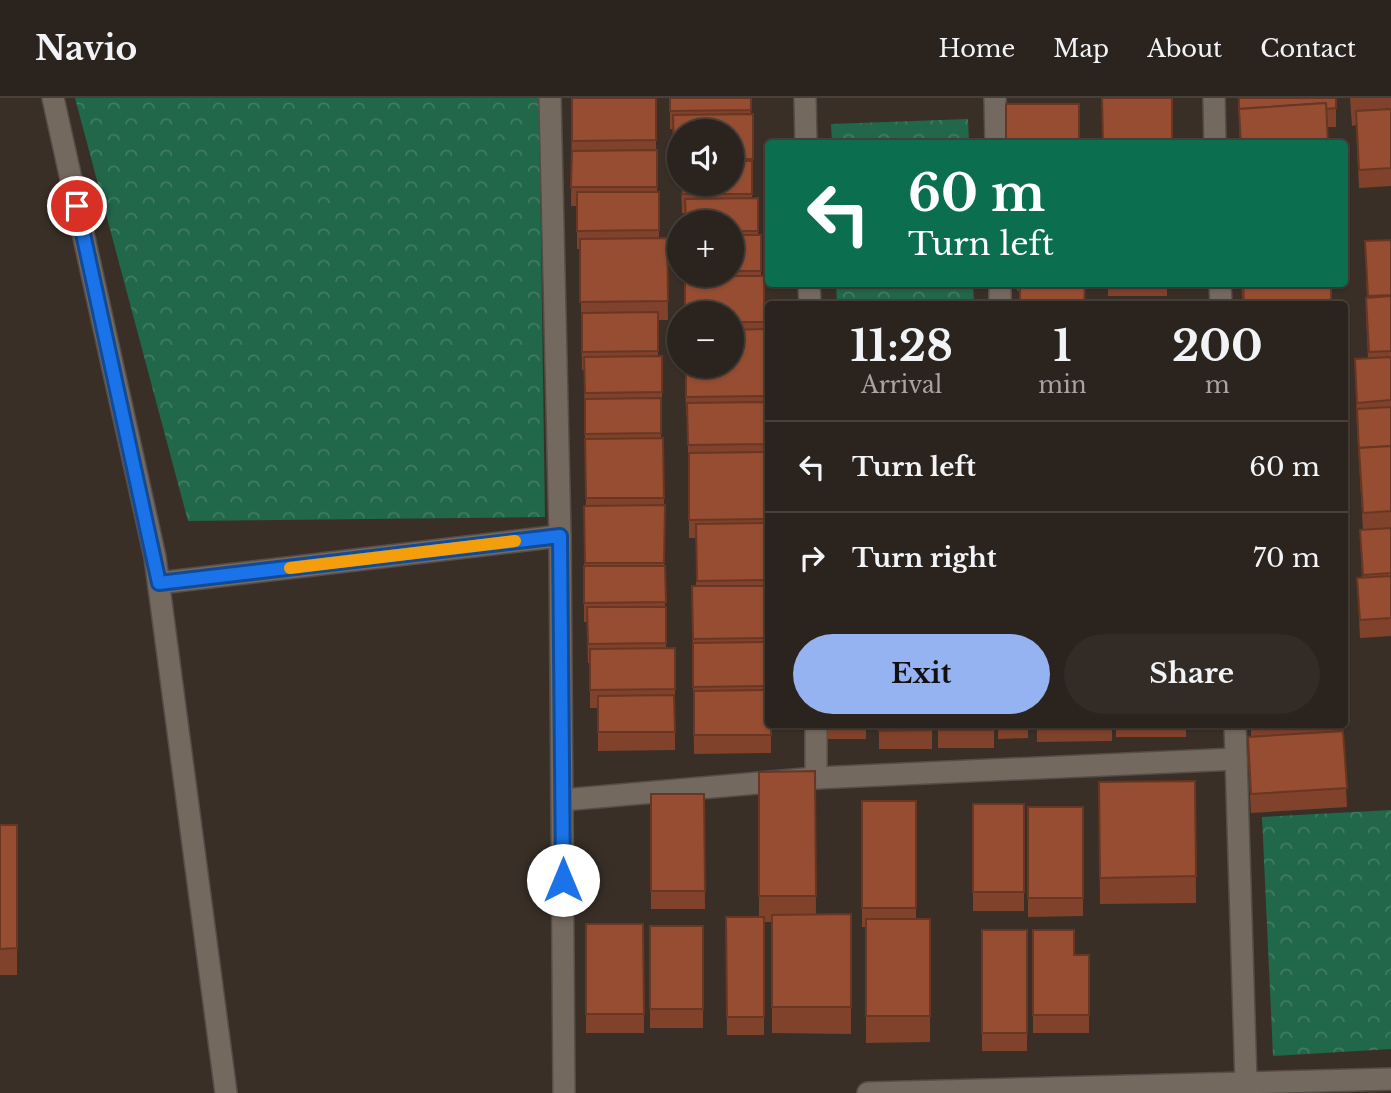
<!DOCTYPE html>
<meta charset="utf-8">
<style>
:root{--surface:#2b231d;--page:#332b26;--text:#f1f3f6;--muted:#a6a4a4;--line:#47403b;--accent:#95b2f1}
body{margin:0;font-family:"Libre Baskerville",serif;background:var(--page);color:var(--text);height:100vh;display:flex;flex-direction:column;font-size:26px;white-space:nowrap}
*{box-sizing:border-box;margin:0}
p{font-size:23px;color:var(--muted)}
.icon{flex:none;width:38px;height:38px;fill:none;stroke:currentColor;stroke-width:2;stroke-linecap:round;stroke-linejoin:round}
.map{position:relative;flex:1;overflow:hidden}
.sheet{position:absolute;left:765px;top:203px;width:583px;height:427px;display:flex;flex-direction:column;background:var(--surface);border-radius:7px;box-shadow:0 2px 5px #0004,0 0 0 2px var(--line)}
.sheet>*{flex:none}
.hud{position:absolute;left:765px;top:42px;width:583px;height:147px;border-radius:7px;box-shadow:0 2px 5px #0004,0 0 0 2px var(--line);background:#0b6e4f;color:#fff;overflow:hidden}
.tools{position:absolute;left:667px;top:21px;display:grid;gap:14px}
.tools a{display:grid;place-items:center;width:77px;height:77px;border-radius:50%;background:var(--surface);box-shadow:0 2px 5px #0004,0 0 0 2px var(--line);font-size:35px}
.pin{position:absolute;display:grid;place-items:center;width:60px;height:60px;color:#fff;margin:-30px;border:4px solid #fff;border-radius:50%;box-shadow:0 2px 7px #0007}
.me{position:absolute;width:77px;margin:-38px;rotate:0deg;stroke-linejoin:round;filter:drop-shadow(0 0 5px #0008)}
.turn{display:flex;align-items:center;gap:24px;height:147px;padding:0 28px;font-size:32px}
.turn .icon{width:91px;height:91px;stroke-width:2.5}
.turn b{display:block;font-size:49px;line-height:60px}
.eta{display:flex;justify-content:space-evenly;align-items:center;height:119px;text-align:center}
.eta b{font-size:42px;font-weight:800;line-height:49px}
.button{display:flex;gap:14px;margin-top:auto;padding:14px 28px}
.button a{flex:1;height:80px;border-radius:42px;background:var(--accent);color:#111;font-size:28px;font-weight:800;line-height:80px;text-align:center}
.button a+a{background:var(--page);color:var(--text)}
ul{padding:0;list-style:none}
li{display:flex;align-items:center;gap:21px;height:91px;padding:0 28px;border-top:2px solid var(--line)}
li div{flex:1}
li b{display:block;font-size:26px}
li em{font-style:normal}
header{display:flex;align-items:center;gap:42px;box-sizing:border-box;height:98px;padding:0 35px;background:var(--surface);border-bottom:2px solid var(--line)}
header strong{font-size:33px}
nav{display:flex;gap:38px;margin-inline-start:auto;font-size:24px}
.map>svg:first-child{display:block}
.forest{fill:url(#forest-crowns)}
.lines{fill:none;stroke-linecap:round;stroke-linejoin:round}
.minor-casing{stroke:#554d47;stroke-width:24}
.minor{stroke:#74695f;stroke-width:21}
.wall{fill:#81422b}
.building{fill:#964d32;stroke:#693623;stroke-width:2}
.route-casing{stroke:#114b97;stroke-width:18}
.route{stroke:#1a73e8;stroke-width:12}
.slow{stroke:#f59e0b;stroke-width:12}
</style>
<header>
<strong>Navio</strong>
<nav><a>Home</a><a>Map</a><a>About</a><a>Contact</a></nav>
</header>
<div class="map">
<svg width="1391" height="995" viewBox="0 0 1391 995">
<defs>
<pattern id="forest-crowns" width="20" height="18" patternUnits="userSpaceOnUse" patternTransform="scale(1.75)"><rect width="20" height="18" fill="#21674a"/><path d="M2 6a3 3 0 1 1 6 0M12 15a3 3 0 1 1 6 0" fill="none" stroke="#417c63"/></pattern>
</defs>
<rect width="100%" height="100%" fill="#392f27"/>
<!-- forest -->
<g class="forest">
<polygon points="75,0 539,0 545,419 188,423"/>
<polygon points="968,21 969,45 832,45 831,26"/>
<polygon points="836,186 973,186 974,206 837,206"/>
<polygon points="1391,712 1391,951 1273,958 1262,719"/>
</g>
<g class="lines">
<!-- minor casing -->
<g class="minor-casing">
<g id="minor">
<polyline points="53,0 155,459 226,995"/>
<polyline points="550,0 560,438 564,995"/>
<polyline points="805,0 806,46"/>
<polyline points="995,0 996,46"/>
<polyline points="1214,0 1215,46"/>
<polyline points="809,186 810,206"/>
<polyline points="1000,186 1000,206"/>
<polyline points="1220,186 1221,206"/>
<polyline points="159,485 560,438"/>
<polyline points="816,626 816,680"/>
<polyline points="1235,626 1246,985"/>
<polyline points="563,702 816,680 1236,661"/>
<polyline points="868,995 1391,981"/>
</g>
</g>
<!-- minor -->
<use href="#minor" class="minor"/>
</g>
<!-- wall -->
<g class="wall">
<polygon points="572,0 656,0 656,52 657,52 657,94 659,94 659,140 667,140 668,222 658,222 658,258 662,258 662,312 661,312 661,340 663,340 664,407 665,407 664,468 666,550 675,550 675,652 598,653 598,610 590,610 590,565 588,565 587,524 584,524 584,408 586,408 584,272 582,272 580,151 577,151 577,108 571,108"/>
<polygon points="670,0 751,0 751,16 753,16 752,100 758,100 758,137 761,137 761,178 764,178 764,231 767,231 767,316 764,316 764,354 768,354 768,626 771,626 771,655 694,656 692,488 696,488 696,440 689,440 689,365 688,365 688,317 686,317 685,268 732,268 732,215 685,215 685,177 732,177 732,124 682,115 681,86 732,86 732,33 679,33 679,80 674,80 673,31 670,31"/>
<polygon points="1102,0 1172,0 1172,46 1103,46"/>
<polygon points="1238,0 1336,0 1336,29 1327,29 1328,46 1240,46"/>
<polygon points="1350,0 1391,0 1391,88 1359,90 1356,27 1352,28"/>
<polygon points="1391,142 1391,538 1360,540 1357,480 1362,480 1360,432 1363,432 1357,329 1355,261 1368,261 1366,218 1366,200 1367,200 1365,143"/>
<polygon points="1017,186 1085,186 1017,193"/>
<rect x="1108" y="186" width="59" height="12"/>
<polygon points="1241,186 1331,186 1331,206 1243,206"/>
<rect x="828" y="626" width="38" height="15"/>
<rect x="879" y="626" width="53" height="25"/>
<rect x="938" y="626" width="56" height="24"/>
<polygon points="998,626 1028,626 1028,640 998,641"/>
<polygon points="1037,626 1112,626 1112,643 1037,644"/>
<rect x="1116" y="626" width="70" height="13"/>
<polygon points="1251,626 1343,626 1347,709 1251,715 1248,658 1248,639 1251,639"/>
<polygon points="815,673 816,816 851,816 851,936 772,935 772,824 764,824 764,937 727,937 726,819 759,819 759,674"/>
<polygon points="1195,683 1196,805 1100,806 1099,684"/>
<polygon points="651,696 704,696 705,811 651,811"/>
<polygon points="862,703 916,703 916,821 930,821 930,944 866,945 866,829 862,829"/>
<rect x="973" y="706" width="51" height="107"/>
<polygon points="1028,709 1083,709 1083,818 1028,819"/>
<rect x="0" y="727" width="17" height="150"/>
<polygon points="586,826 643,826 644,935 586,935"/>
<rect x="650" y="828" width="53" height="102"/>
<rect x="982" y="832" width="45" height="121"/>
<polygon points="1033,832 1074,857 1089,857 1089,935 1033,935"/>
</g>
<!-- building -->
<g class="building">
<polygon points="572,0 656,0 656,42 572,43"/>
<polygon points="670,0 751,0 751,12 670,13"/>
<polygon points="1102,0 1172,0 1172,43 1103,43"/>
<polygon points="1239,0 1336,0 1336,10 1326,11 1326,5 1239,11"/>
<polygon points="1326,5 1328,46 1241,46 1239,11"/>
<rect x="1006" y="6" width="73" height="40"/>
<polygon points="1391,11 1391,70 1359,72 1356,13"/>
<polygon points="753,16 753,61 732,61 732,33 679,33 679,62 674,62 673,17"/>
<polygon points="657,52 657,89 571,89 572,53"/>
<polygon points="732,63 752,63 752,96 682,96 682,86 732,86"/>
<polygon points="577,94 659,94 659,132 577,133"/>
<polygon points="758,100 758,133 732,133 732,124 686,124 685,101"/>
<rect x="732" y="137" width="29" height="36"/>
<polygon points="667,140 668,203 580,204 580,141"/>
<polygon points="1391,142 1391,197 1368,198 1365,143"/>
<polygon points="685,178 764,178 764,224 732,224 732,215 685,215"/>
<polygon points="1020,186 1085,186 1084,206 1020,206"/>
<polygon points="1243,186 1331,186 1331,206 1244,206"/>
<polygon points="1391,198 1391,253 1369,254 1366,200"/>
<polygon points="658,214 658,253 582,254 582,215"/>
<polygon points="767,231 767,298 686,299 686,268 732,268 732,232"/>
<polygon points="662,258 662,294 585,295 584,259"/>
<polygon points="1391,259 1391,302 1357,305 1355,261"/>
<polygon points="661,300 661,335 585,336 585,301"/>
<polygon points="764,304 764,346 688,347 687,305"/>
<polygon points="1391,309 1391,348 1359,350 1359,354 1357,311"/>
<polygon points="663,340 664,400 586,400 585,341"/>
<polygon points="1391,348 1391,413 1363,415 1359,350"/>
<polygon points="768,354 768,421 689,422 689,355"/>
<polygon points="665,407 664,465 585,465 584,408"/>
<polygon points="768,425 768,482 697,483 696,426"/>
<polygon points="1391,430 1391,475 1363,477 1360,432"/>
<polygon points="584,468 665,468 666,504 584,505"/>
<polygon points="1391,478 1391,520 1360,522 1357,480"/>
<polygon points="692,488 768,488 768,540 693,541"/>
<polygon points="587,509 666,509 666,545 588,546"/>
<polygon points="768,544 768,588 693,589 693,545"/>
<polygon points="675,550 675,591 590,592 590,551"/>
<polygon points="768,592 768,626 771,626 771,637 694,637 694,593"/>
<polygon points="674,597 675,634 598,634 598,598"/>
<polygon points="879,626 932,626 932,632 879,633"/>
<rect x="938" y="626" width="56" height="6"/>
<polygon points="1252,626 1320,626 1252,631"/>
<polygon points="1343,633 1347,690 1251,696 1248,639"/>
<polygon points="815,673 816,798 759,798 759,674"/>
<polygon points="1195,683 1196,778 1100,780 1099,684"/>
<polygon points="651,696 704,696 705,793 651,793"/>
<rect x="862" y="703" width="54" height="107"/>
<rect x="973" y="706" width="51" height="88"/>
<rect x="1028" y="709" width="55" height="91"/>
<polygon points="0,727 17,727 17,850 0,851"/>
<polygon points="851,816 851,909 772,909 772,817"/>
<polygon points="726,819 764,819 764,919 727,919"/>
<rect x="866" y="821" width="64" height="97"/>
<polygon points="586,826 643,826 644,916 586,916"/>
<rect x="650" y="828" width="53" height="83"/>
<rect x="982" y="832" width="45" height="103"/>
<polygon points="1033,832 1074,832 1074,857 1089,857 1089,917 1033,917"/>
</g>
<g class="lines">
<!-- route casing -->
<g class="route-casing">
<polyline id="route" points="77,108 159,485 560,438 563,782"/>
</g>
<!-- route -->
<use href="#route" class="route"/>
<!-- slow -->
<polyline class="slow" points="290,470 515,443"/>
</g>
</svg>
<div class="tools">
<a><svg class="icon" aria-label="sound" viewBox="0 0 24 24"><path d="M4 9h4l5-4v14l-5-4H4zM17 9q2 3 0 6"/></svg></a>
<a>+</a>
<a>−</a>
</div>
<div class="pin" style="left:77px;top:108px;background:#d93025"><svg class="icon" aria-label="arrive" viewBox="0 0 24 24"><path d="M6 21V4h12l-3 4 3 4H6"/></svg></div>
<svg class="me" style="left:563px;top:782px" viewBox="-20 -20 40 40"><circle r="19" fill="#fff"/><path d="M0-13L10 11 0 6-10 11z" fill="#1a73e8"/></svg>
<div class="hud">
<div class="turn"><svg class="icon" aria-label="left" viewBox="0 0 24 24"><path d="M17 20v-9H6M10 6l-5 5 5 5"/></svg><div><b>60 m</b>Turn left</div></div>
</div>
<section class="sheet">
<div class="eta">
<div><b>11:28</b><p>Arrival</p></div>
<div><b>1</b><p>min</p></div>
<div><b>200</b><p>m</p></div>
</div>
<ul>
<li><svg class="icon" aria-label="left" viewBox="0 0 24 24"><path d="M17 20v-9H6M10 6l-5 5 5 5"/></svg><div><b>Turn left</b></div><em>60 m</em></li>
<li><svg class="icon" aria-label="right" viewBox="0 0 24 24"><path d="M7 20v-9h11M14 6l5 5-5 5"/></svg><div><b>Turn right</b></div><em>70 m</em></li>
</ul>
<div class="button"><a>Exit</a><a>Share</a></div>
</section>
</div>
